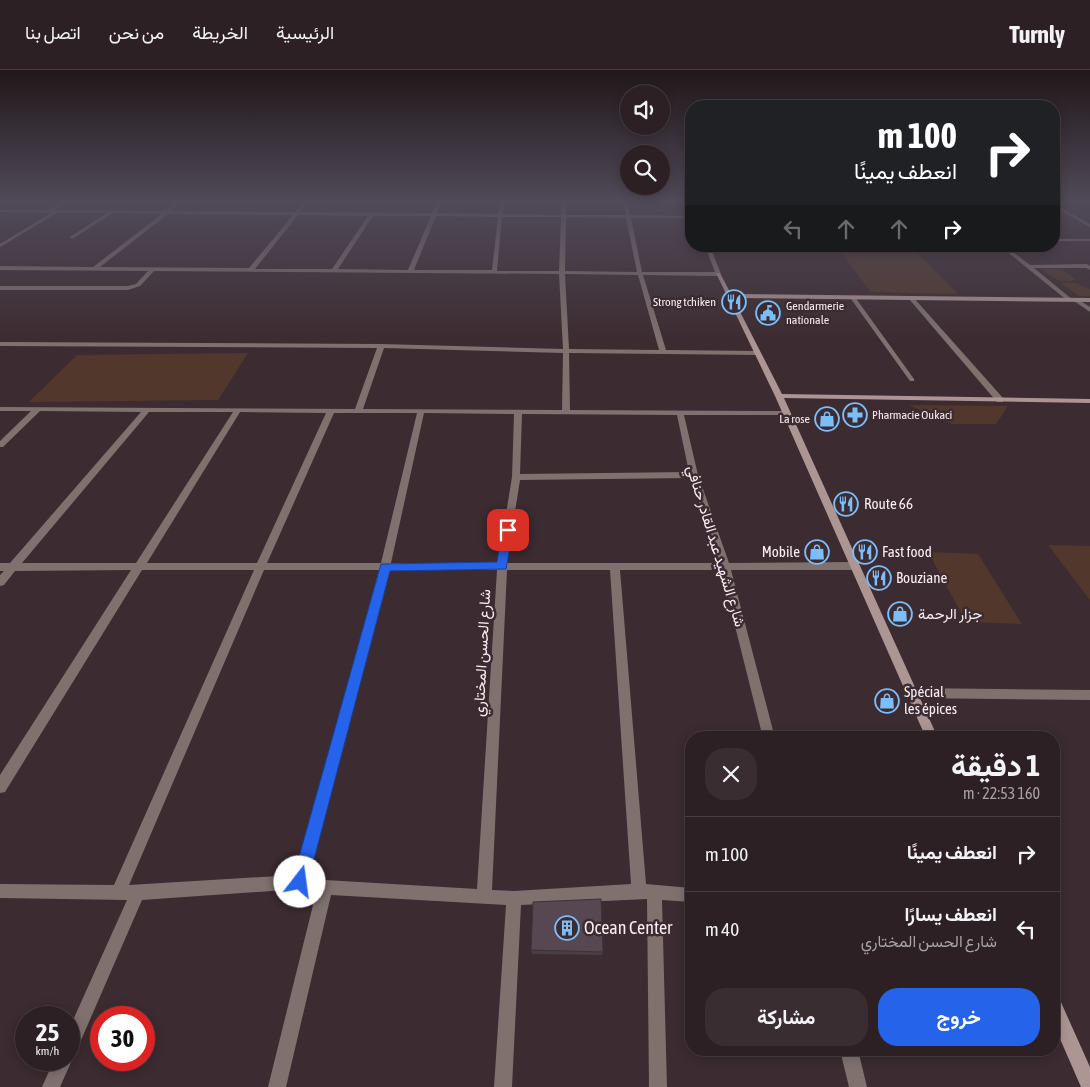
<!DOCTYPE html>
<html lang="ar">
<meta charset="utf-8">
<style>
:root{--surface:#2d2024;--page:#392d31;--text:#f1f3f6;--muted:#a7a3a6;--line:#483e41;--accent:#2563eb}
body{margin:0;font-family:"Asap Condensed",Vazirmatn,sans-serif;background:var(--page);color:var(--text);direction:rtl;height:100vh;display:flex;flex-direction:column;font-size:19px;white-space:nowrap}
*{box-sizing:border-box;margin:0}
p{font-size:16px;color:var(--muted)}
.icon{flex:none;width:28px;height:28px;fill:none;stroke:currentColor;stroke-width:2;stroke-linecap:round;stroke-linejoin:round}
.map{position:relative;flex:1;overflow:hidden;direction:ltr}
.side{position:absolute;left:685px;top:661px;width:375px;height:325px;display:flex;flex-direction:column;background:var(--surface);border-radius:20px;box-shadow:0 2px 12px #0003,0 0 0 1px var(--line);direction:rtl}
.side>*{flex:none}
.guide{position:absolute;left:685px;top:30px;width:375px;height:152px;border-radius:20px;box-shadow:0 2px 12px #0003,0 0 0 1px var(--line);direction:rtl;background:#202124;color:#fff;overflow:hidden}
.fabs{position:absolute;left:620px;top:15px;display:grid;gap:10px}
.fabs a{display:grid;place-items:center;width:50px;height:50px;border-radius:50%;background:var(--surface);box-shadow:0 2px 12px #0003,0 0 0 1px var(--line);font-size:25px}
.speed{position:absolute;left:15px;top:936px;display:flex;gap:10px;font-size:25px;font-weight:700;text-align:center}
.speed>*{display:grid;place-content:center;width:65px;height:65px;border-radius:50%;background:var(--surface);box-shadow:0 2px 12px #0003,0 0 0 1px var(--line);line-height:1}
.speed small{font-size:12px;font-weight:400}
.speed .limit{border:8px solid #d22;background:#fff;color:#111}
.pin{position:absolute;display:grid;place-items:center;width:42px;height:42px;color:#fff;margin:-21px;border-radius:10px;box-shadow:0 2px 8px #0006}
.me{position:absolute;width:55px;margin:-28px;rotate:15deg;stroke-linejoin:round;filter:drop-shadow(0 0 4px #0008)}
.turn{display:flex;align-items:center;gap:18px;height:105px;padding:0 20px;font-size:22px}
.turn .icon{width:65px;height:65px;stroke-width:2.5}
.turn b{display:block;font-size:35px;line-height:42px}
.lanes{display:flex;align-items:center;height:48px;padding:0 20px;background:#0003;justify-content:center;gap:25px;direction:ltr}
.lanes .off{opacity:.35}
.round{display:grid;place-items:center;flex:none;width:52px;height:52px;border-radius:20px;background:var(--page)}
.headline{display:flex;align-items:center;justify-content:space-between;height:85px;padding:0 20px}
h1{font-size:30px;font-weight:700;line-height:38px}
.cta{display:flex;gap:10px;margin-top:auto;padding:10px 20px}
.cta a{flex:1;height:58px;border-radius:20px;background:var(--accent);color:#fff;font-size:20px;font-weight:700;line-height:58px;text-align:center}
.cta a+a{background:var(--page);color:var(--text)}
ul{padding:0;list-style:none}
li{display:flex;align-items:center;gap:15px;height:75px;padding:0 20px;border-top:1px solid var(--line)}
li div{flex:1}
li b{display:block;font-size:19px}
li em{font-style:normal}
header{display:flex;align-items:center;gap:30px;box-sizing:border-box;height:70px;padding:0 25px;background:var(--surface);border-bottom:1px solid var(--line)}
header strong{font-size:24px}
nav{display:flex;gap:28px;margin-inline-start:auto;font-size:18px}
.map>svg:first-child{display:block}
.green{fill:#52382c}
.lines{fill:none;stroke-linecap:round;stroke-linejoin:round}
.minor{fill:#80716f;fill-rule:evenodd}
.secondary{fill:#ad9593;fill-rule:evenodd}
.wall{fill:#4a3d46}
.building{fill:#564751;stroke:#3c3239}
.route{fill:#2563eb;stroke:#184099}
.labels{text-anchor:middle;stroke-width:5;stroke-linejoin:round;paint-order:stroke}
.far-poi-label{font-size:12px;fill:#f9eef1;stroke:#3c2b30;text-anchor:end}
.poi-label{font-size:15px;fill:#f9eef1;stroke:#3c2b30;text-anchor:start}
.street-label{font-size:15px;fill:#f9eef1;stroke:#3c2b30}
.near-poi-label{font-size:18px;fill:#f9eef1;stroke:#3c2b30;text-anchor:start}
</style>
<header>
<strong>Turnly</strong>
<nav><a>الرئيسية</a><a>الخريطة</a><a>من نحن</a><a>اتصل بنا</a></nav>
</header>
<div class="map">
<svg width="1090" height="1017" viewBox="0 0 1090 1017">
<rect width="100%" height="100%" fill="#3c2b30"/>
<!-- green -->
<g class="green">
<polygon points="836,176 911,177 958,224 871,222"/>
<path d="M 1041,199 L 1061,199 L 1076,209 C 1063,216 1052,207 1041,199 Z"/>
<polygon points="1060,213 1076,213 1090,219 1090,226 1079,226"/>
<polygon points="248,283 218,330 29,332 77,285"/>
<polygon points="909,335 1008,336 996,354 952,354"/>
<polygon points="1048,475 1090,476 1090,530"/>
<polygon points="928,482 978,484 1022,554 966,552"/>
</g>
<g class="lines">
<!-- minor -->
<g class="minor">
<path d="M 64,130 L 69,130 L 53,140 L 166,141 L 180,130 L 185,130 L 171,141 L 296,142 L 306,130 L 310,130 L 300,142 L 432,143 L 438,130 L 442,130 L 437,143 L 498,144 L 500,130 L 504,130 L 503,144 L 561,145 L 562,130 L 566,130 L 566,145 L 626,145 L 623,130 L 627,130 L 630,145 L 691,146 L 691,148 L 631,148 L 642,202 L 715,202 L 705,176 L 710,176 L 721,204 L 718,206 L 643,205 L 666,280 L 758,281 L 761,283 L 758,285 L 569,283 L 570,340 L 789,341 L 790,343 L 786,345 L 684,345 L 698,405 L 729,493 L 855,492 L 860,496 L 855,500 L 731,500 L 775,668 L 763,668 L 721,500 L 620,500 L 646,814 L 691,818 L 691,832 L 662,830 L 667,1017 L 649,1017 L 647,829 L 521,835 L 512,1017 L 494,1017 L 506,835 L 331,825 L 286,1017 L 268,1017 L 316,823 L 300,819 L 142,830 L 75,984 L 70,986 L 72,990 L 60,1017 L 42,1017 L 54,990 L 69,990 L 69,959 L 127,830 L 0,828 L 0,814 L 114,815 L 254,500 L 142,500 L 5,722 L 0,723 L 0,705 L 131,500 L 15,501 L 4,515 L 0,516 L 0,505 L 4,501 L 0,501 L 0,493 L 10,493 L 141,342 L 40,341 L 3,377 L 0,377 L 0,371 L 31,341 L 0,341 L 0,337 L 355,339 L 377,278 L 0,276 L 0,272 L 381,274 L 563,279 L 559,204 L 154,201 L 140,216 L 128,220 L 0,220 L 0,216 L 128,216 L 136,214 L 148,201 L 0,200 L 0,196 L 93,197 L 162,144 L 113,143 L 72,169 L 70,167 L 107,143 L 57,143 L 0,177 L 0,174 L 51,143 L 0,142 L 0,140 L 48,140 ZM 168,144 L 293,145 L 249,198 L 100,197 ZM 298,145 L 368,146 L 332,199 L 255,199 ZM 373,146 L 431,146 L 408,200 L 338,199 ZM 436,146 L 498,147 L 492,200 L 414,200 ZM 502,147 L 561,147 L 559,201 L 497,201 ZM 566,147 L 626,148 L 637,202 L 565,201 ZM 565,204 L 638,205 L 659,280 L 569,279 ZM 384,278 L 563,283 L 562,340 L 363,339 ZM 149,342 L 233,342 L 136,493 L 22,493 ZM 240,342 L 326,343 L 257,493 L 147,493 ZM 334,343 L 417,343 L 381,493 L 267,493 ZM 424,343 L 514,344 L 512,407 L 498,493 L 391,493 ZM 522,344 L 677,345 L 689,402 L 520,404 ZM 691,408 L 719,493 L 507,493 L 520,410 ZM 264,500 L 379,500 L 295,805 L 129,815 ZM 389,500 L 497,500 L 477,819 L 325,810 L 309,806 ZM 507,500 L 610,500 L 631,814 L 514,821 L 492,820 Z"/>
<polygon points="687,130 691,130 691,135 689,135"/>
<polygon points="1054,134 1090,154 1090,157 1054,137"/>
<rect x="1054" y="169" width="36" height="2"/>
<polygon points="1000,176 1005,176 1030,195 1087,194 1090,196 1090,200 1086,198 1034,198 1073,230 1068,231"/>
<polygon points="851,227 855,227 914,309 914,311 910,311 851,229"/>
<polygon points="909,227 913,227 1003,328 1003,332 997,332 909,229"/>
<polygon points="1076,228 1090,237 1090,242 1074,231 1073,230"/>
<polygon points="912,618 1090,620 1090,630 912,628 908,627 906,623 908,619"/>
<polygon points="840,980 858,980 867,1017 849,1017"/>
</g>
<!-- secondary -->
<g class="secondary">
<polygon points="716,203 720,203 731,224 1090,228 1090,232 733,228 782,324 1090,329 1090,333 784,328 938,668 926,668 775,326"/>
<polygon points="1054,928 1060,930 1090,997 1090,1017 1081,1017 1054,955"/>
</g>
</g>
<!-- wall -->
<polygon class="wall" points="531,880 603,882 602,885 532,884"/>
<!-- building -->
<polygon class="building" points="601,829 603,882 531,880 533,832"/>
<!-- sky -->
<linearGradient id="sky" x2="0" y2="1"><stop stop-color="#21181a"/><stop offset="0.48" stop-color="#504a59"/><stop offset="1" stop-color="#504a59" stop-opacity="0"/></linearGradient>
<rect width="1090" height="273" fill="url(#sky)"/>
<!-- route -->
<polygon class="route" points="508,457 513,460 506,499 390,501 308,812 306,818 300,821 294,818 292,812 381,494 497,492 502,460"/>
<!-- icons -->
<defs>
<g id="restaurant-ring" transform="scale(1.25)"><circle r="9.5" fill="#3c2b30" stroke="#7cbef9" stroke-width="1.5"/><path d="M-5-6h1v4h1v-4h1v4h1v-4h1v5L-1.5 .5V6h-2V.5L-5-1ZM5-6V6H3V1.5H1.5Q1.5-4 5-6Z" fill="#7cbef9"/></g>
<g id="civic-ring" transform="scale(1.25)"><circle r="9.5" fill="#3c2b30" stroke="#7cbef9" stroke-width="1.5"/><path d="M-.6-6.5H3V-4.5H.6V-3L4-1V1h2V6H-6V1h2V-1L-.6-3ZM-1.2 2.5V6h2.4V2.5Z" fill="#7cbef9"/></g>
<g id="pharmacy-ring" transform="scale(1.25)"><circle r="9.5" fill="#3c2b30" stroke="#7cbef9" stroke-width="1.5"/><path d="M-2-6h4v4h4v4h-4v4h-4v-4h-4v-4h4Z" fill="#7cbef9"/></g>
<g id="shop-ring" transform="scale(1.25)"><circle r="9.5" fill="#3c2b30" stroke="#7cbef9" stroke-width="1.5"/><path d="M-5-2.5h2.3a2.7 3.5 0 0 1 5.4 0H5L5.5 6h-11ZM-1.5-2.5h3a1.5 2.3 0 0 0-3 0Z" fill="#7cbef9"/></g>
<g id="building-ring" transform="scale(1.25)"><circle r="9.5" fill="#3c2b30" stroke="#7cbef9" stroke-width="1.5"/><path d="M-4-6H4V6H1V3H-1V6H-4ZM-2.5-4.3h1.7v1.8h-1.7ZM.8-4.3h1.7v1.8H.8ZM-2.5-1h1.7V.8h-1.7ZM.8-1h1.7V.8H.8Z" fill="#7cbef9"/></g>
</defs>
<g fill-rule="evenodd">
<use href="#restaurant-ring" x="734" y="232"/>
<use href="#civic-ring" x="768" y="243"/>
<use href="#pharmacy-ring" x="855" y="345"/>
<use href="#shop-ring" x="827" y="349"/>
<use href="#restaurant-ring" x="846" y="434"/>
<use href="#shop-ring" x="817" y="482"/>
<use href="#restaurant-ring" x="865" y="482"/>
<use href="#restaurant-ring" x="879" y="508"/>
<use href="#shop-ring" x="900" y="544"/>
<use href="#shop-ring" x="887" y="631"/>
<use href="#building-ring" x="567" y="858"/>
</g>
<g class="labels">
<!-- far-poi labels -->
<g class="far-poi-label">
<text x="716" y="236">Strong tchiken</text>
<text x="786" y="240" text-anchor="start">Gendarmerie<tspan x="786" dy="14">nationale</tspan></text>
<text x="872" y="349" text-anchor="start">Pharmacie Oukaci</text>
<text x="810" y="353">La rose</text>
</g>
<!-- poi labels -->
<g class="poi-label">
<text x="864" y="439">Route 66</text>
<text x="800" y="487" text-anchor="end">Mobile</text>
<text x="882" y="487">Fast food</text>
<text x="896" y="513">Bouziane</text>
<text x="918" y="549">جزار الرحمة</text>
<text x="904" y="627">Spécial<tspan x="904" dy="17">les épices</tspan></text>
</g>
<!-- street labels -->
<g class="street-label">
<text transform="translate(716 476) rotate(73)" y="5">شارع الشهيد عبد القادر حنافي</text>
<text transform="translate(482 583) rotate(-87)" y="5">شارع الحسن المختاري</text>
</g>
<!-- near-poi labels -->
<g class="near-poi-label">
<text x="584" y="864">Ocean Center</text>
</g>
</g>
</svg>
<div class="fabs">
<a><svg class="icon" aria-label="sound" viewBox="0 0 24 24"><path d="M4 9h4l5-4v14l-5-4H4zM17 9q2 3 0 6"/></svg></a>
<a><svg class="icon" aria-label="search" viewBox="0 0 24 24"><circle cx="10" cy="10" r="6"/><path d="M15 15l6 6"/></svg></a>
</div>
<div class="speed"><div>25<small>km/h</small></div><div class="limit">30</div></div>
<div class="pin" style="left:508px;top:460px;background:#d93025"><svg class="icon" aria-label="arrive" viewBox="0 0 24 24"><path d="M6 21V4h12l-3 4 3 4H6"/></svg></div>
<svg class="me" style="left:300px;top:812px" viewBox="-20 -20 40 40"><circle r="19" fill="#fff"/><path d="M0-13L10 11 0 6-10 11z" fill="#2563eb"/></svg>
<div class="guide">
<div class="turn"><svg class="icon" aria-label="right" viewBox="0 0 24 24"><path d="M7 20v-9h11M14 6l5 5-5 5"/></svg><div><b>100 m</b>انعطف يمينًا</div></div>
<div class="lanes"><svg class="icon off" aria-label="left" viewBox="0 0 24 24"><path d="M17 20v-9H6M10 6l-5 5 5 5"/></svg><svg class="icon off" aria-label="ahead" viewBox="0 0 24 24"><path d="M12 20V5M6 11l6-6 6 6"/></svg><svg class="icon off" aria-label="ahead" viewBox="0 0 24 24"><path d="M12 20V5M6 11l6-6 6 6"/></svg><svg class="icon" aria-label="right" viewBox="0 0 24 24"><path d="M7 20v-9h11M14 6l5 5-5 5"/></svg></div>
</div>
<section class="side">
<div class="headline"><div><h1>1 دقيقة</h1><p>160 m · 22:53</p></div><a class="round"><svg class="icon" aria-label="close" viewBox="0 0 24 24"><path d="M6 6l12 12M18 6L6 18"/></svg></a></div>
<ul>
<li><svg class="icon" aria-label="right" viewBox="0 0 24 24"><path d="M7 20v-9h11M14 6l5 5-5 5"/></svg><div><b>انعطف يمينًا</b></div><em>100 m</em></li>
<li><svg class="icon" aria-label="left" viewBox="0 0 24 24"><path d="M17 20v-9H6M10 6l-5 5 5 5"/></svg><div><b>انعطف يسارًا</b><p>شارع الحسن المختاري</p></div><em>40 m</em></li>
</ul>
<div class="cta"><a>خروج</a><a>مشاركة</a></div>
</section>
</div>
